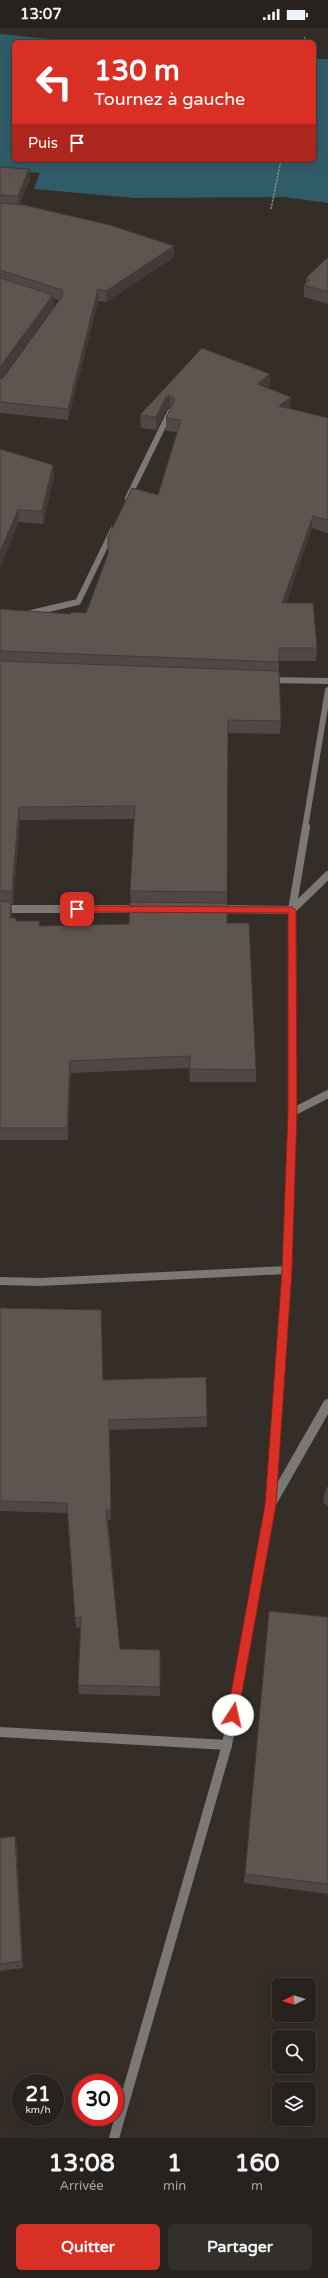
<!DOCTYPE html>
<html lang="fr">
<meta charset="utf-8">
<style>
:root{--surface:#27221e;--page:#332f2b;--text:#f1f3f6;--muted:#a4a4a4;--line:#433f3c;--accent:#d93025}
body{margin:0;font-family:"Varela Round",sans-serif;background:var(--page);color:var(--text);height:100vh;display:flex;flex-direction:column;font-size:15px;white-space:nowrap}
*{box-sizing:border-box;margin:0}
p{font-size:13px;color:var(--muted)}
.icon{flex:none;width:22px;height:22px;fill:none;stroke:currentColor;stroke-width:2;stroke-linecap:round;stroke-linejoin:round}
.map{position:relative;height:2110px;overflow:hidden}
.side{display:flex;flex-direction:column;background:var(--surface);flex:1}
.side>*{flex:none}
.hud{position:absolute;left:12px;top:12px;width:304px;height:122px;border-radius:6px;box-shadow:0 4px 16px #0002,0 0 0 1px var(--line);background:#d93025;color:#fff;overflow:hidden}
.needle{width:26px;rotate:265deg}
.buttons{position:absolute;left:272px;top:1950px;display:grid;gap:8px}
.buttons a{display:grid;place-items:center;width:44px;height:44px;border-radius:6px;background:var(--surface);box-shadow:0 4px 16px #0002,0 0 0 1px var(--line);font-size:20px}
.speed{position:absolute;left:12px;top:2046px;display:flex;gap:8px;font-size:20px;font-weight:700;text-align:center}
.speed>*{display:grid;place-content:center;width:52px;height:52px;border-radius:50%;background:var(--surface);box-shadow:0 4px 16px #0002,0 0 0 1px var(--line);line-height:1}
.speed small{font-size:10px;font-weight:400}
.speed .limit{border:6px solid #d22;background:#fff;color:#111}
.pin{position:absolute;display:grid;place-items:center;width:34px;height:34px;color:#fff;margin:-17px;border-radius:8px;box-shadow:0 2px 6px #0006}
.me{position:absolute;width:44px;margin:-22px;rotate:10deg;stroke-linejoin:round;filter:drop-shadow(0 0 3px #0008)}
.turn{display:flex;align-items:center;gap:14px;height:84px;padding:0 16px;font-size:18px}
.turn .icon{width:52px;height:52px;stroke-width:2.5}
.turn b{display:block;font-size:28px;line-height:34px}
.then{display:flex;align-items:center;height:38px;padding:0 16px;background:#0003;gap:8px;font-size:15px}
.eta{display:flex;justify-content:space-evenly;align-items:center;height:68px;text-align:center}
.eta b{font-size:24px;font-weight:700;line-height:28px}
.primary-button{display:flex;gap:8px;margin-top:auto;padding:8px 16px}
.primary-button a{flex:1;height:46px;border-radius:6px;background:var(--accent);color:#fff;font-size:16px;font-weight:700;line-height:46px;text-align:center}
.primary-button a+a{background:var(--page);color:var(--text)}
.status{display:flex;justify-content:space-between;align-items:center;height:28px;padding:0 20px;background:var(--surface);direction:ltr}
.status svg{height:11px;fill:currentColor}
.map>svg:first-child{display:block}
.water{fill:#305c68}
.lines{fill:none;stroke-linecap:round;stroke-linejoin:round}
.path{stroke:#8e8884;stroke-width:1.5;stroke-dasharray:2.5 1;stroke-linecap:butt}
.street-far2{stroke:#7a7975;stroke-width:6}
.street-far1{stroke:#7a7975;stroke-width:8}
.street{stroke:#7a7975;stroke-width:10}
.wall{fill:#514845;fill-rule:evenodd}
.shaded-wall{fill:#423b38}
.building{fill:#5e5450;stroke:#423b38}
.route{fill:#d93025;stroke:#8d1f18}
</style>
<div class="status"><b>13:07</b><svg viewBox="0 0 49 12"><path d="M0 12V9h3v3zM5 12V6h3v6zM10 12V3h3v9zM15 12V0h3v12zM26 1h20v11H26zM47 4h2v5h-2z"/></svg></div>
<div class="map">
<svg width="328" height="2110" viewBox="0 0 328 2110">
<rect width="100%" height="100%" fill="#342d28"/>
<!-- water -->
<polygon class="water" points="0,6 81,14 14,14 14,132 314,132 314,31 328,31 328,175 284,169 134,170 34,161 40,145 0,142"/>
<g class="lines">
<!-- path -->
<g class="path">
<polyline points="304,14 305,9"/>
<polyline points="271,181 281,132"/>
</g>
<!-- street-far2 -->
<g class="street-far2">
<polyline points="128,470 170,384"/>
<polyline points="27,586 78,574 113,502"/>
<polyline points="269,652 328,653"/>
<polyline points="305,800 328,662"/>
</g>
<!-- street-far1 -->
<g class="street-far1">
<polyline points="0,881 139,881"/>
<polyline points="217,881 292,882 328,847"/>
<polyline points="293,1084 328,1066"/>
<polyline points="0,1253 40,1254 287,1242"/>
<polyline points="278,1375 287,1242 293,1084 292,882 306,799"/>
</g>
<!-- street -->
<g class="street">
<polyline points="272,1474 328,1376"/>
<polyline points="0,1704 227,1717"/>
<polyline points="114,2110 227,1717 271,1477 278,1374"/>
</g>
</g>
<!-- wall -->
<g class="wall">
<path d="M 0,139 L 29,141 L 30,152 L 19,177 L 174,218 L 174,229 L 107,274 L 98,273 L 68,392 L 0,385 ZM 53,270 L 59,272 L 3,350 L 1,351 L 54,278 Z"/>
<polygon points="328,229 328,276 304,269 304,257 306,256 306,250"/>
<path d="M 202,320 L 270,358 L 268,360 L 291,369 L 290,381 L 328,390 L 328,505 L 312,500 L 286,575 L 317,620 L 316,633 L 279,633 L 279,643 L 281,693 L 280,706 L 228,705 L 227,895 L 256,1042 L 256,1054 L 190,1054 L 189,1040 L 71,1045 L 68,1112 L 0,1112 L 0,581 L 71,586 L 86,585 L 158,467 L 177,404 L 166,403 L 166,390 L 171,380 L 170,379 L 166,382 L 156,402 L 141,400 L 140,387 ZM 134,791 L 130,863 L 131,874 L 129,896 L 40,898 L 40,893 L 16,893 L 12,890 L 11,876 L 13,876 L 20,792 Z"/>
<polygon points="0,421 53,437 54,449 43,496 19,494"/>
<polygon points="0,1280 103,1352 207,1389 207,1399 110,1402 111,1492 108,1492 120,1621 160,1622 160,1668 79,1666 78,1657 81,1599 76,1600 67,1485 0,1483"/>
<polygon points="328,1458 328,1478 323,1475 325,1463"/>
<polygon points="269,1583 328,1589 328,1866 244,1855"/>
<polygon points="15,1808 17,1817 23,1940 0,1943 0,1810"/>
</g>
<!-- shaded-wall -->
<g class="shaded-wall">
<polygon points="29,141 30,152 18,179 18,168"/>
<polygon points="174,218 174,229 107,274 106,263"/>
<polygon points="0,242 1,253 0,254"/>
<polygon points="98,261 98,273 68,392 68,381"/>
<polygon points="53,267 54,278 0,352 0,339"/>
<polygon points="270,346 270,358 257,368 257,356"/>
<polygon points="170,367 170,379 166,382 156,402 156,389 166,369"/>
<polygon points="291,369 290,381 279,378"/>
<polygon points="53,437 54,449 43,496 42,483"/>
<polygon points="18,482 19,494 0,540 0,524"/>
<polygon points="313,488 312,500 282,588 282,575"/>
<polygon points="19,779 20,792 13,876 12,863"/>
<polygon points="11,874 12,887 11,903 10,890"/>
<polygon points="70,1033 71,1045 68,1112 67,1100"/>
<polygon points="15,1808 17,1817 23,1940 22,1933"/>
</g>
<!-- building -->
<g class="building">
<polygon points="0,139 29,141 18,168 0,167"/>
<polygon points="0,175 24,177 110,197 174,218 106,263 98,261 68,381 0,374 0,351 3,350 63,267 62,262 0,242"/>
<polygon points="328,229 328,264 304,257 310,252 306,250"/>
<polygon points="0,250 53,267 0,339"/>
<polygon points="202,320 270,346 257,356 291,369 279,378 328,390 328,492 313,488 282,575 313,575 317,620 279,620 279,634 0,623 0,581 71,586 71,584 86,585 108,526 108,509 132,460 158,467 181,392 166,390 175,371 170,367 166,369 156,389 140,387"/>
<polygon points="0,421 53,437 42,483 18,482 0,524"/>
<polygon points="0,633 279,643 281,693 228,692 227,864 130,863 135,778 19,779 12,863 0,863"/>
<polygon points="0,873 11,874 10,890 16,890 16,893 40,893 39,898 129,896 130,874 227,875 227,895 249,895 256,1042 190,1041 190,1028 70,1033 67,1100 0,1100"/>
<polygon points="0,1280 101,1282 103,1352 206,1349 207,1389 109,1392 111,1482 106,1482 120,1621 160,1622 160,1659 78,1657 81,1589 75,1590 67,1475 0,1473"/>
<polygon points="328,1458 328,1464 325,1463"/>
<polygon points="269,1583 328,1589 328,1856 245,1846"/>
<polygon points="15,1808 22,1933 0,1936 0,1810"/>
</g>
<!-- route -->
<polygon class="route" points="77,878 292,879 296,882 297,1084 292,1242 276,1477 238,1687 237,1691 233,1693 229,1691 227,1687 265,1477 282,1242 288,1084 288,885 77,884 73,881"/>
</svg>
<div class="buttons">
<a><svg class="needle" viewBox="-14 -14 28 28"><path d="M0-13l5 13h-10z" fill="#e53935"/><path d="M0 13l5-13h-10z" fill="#a4a4a4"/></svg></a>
<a><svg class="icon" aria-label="search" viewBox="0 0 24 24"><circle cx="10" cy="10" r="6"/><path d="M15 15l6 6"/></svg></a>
<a><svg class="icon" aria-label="layers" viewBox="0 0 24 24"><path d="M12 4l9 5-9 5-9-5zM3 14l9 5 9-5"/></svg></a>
</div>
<div class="speed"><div>21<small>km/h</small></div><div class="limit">30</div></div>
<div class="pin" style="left:77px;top:881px;background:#d93025"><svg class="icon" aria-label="arrive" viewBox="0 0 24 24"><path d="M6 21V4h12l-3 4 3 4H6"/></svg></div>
<svg class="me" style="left:233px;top:1687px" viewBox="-20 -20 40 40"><circle r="19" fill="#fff"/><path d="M0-13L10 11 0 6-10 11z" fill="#d93025"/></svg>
<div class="hud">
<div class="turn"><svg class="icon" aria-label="left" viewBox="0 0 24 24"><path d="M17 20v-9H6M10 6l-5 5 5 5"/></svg><div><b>130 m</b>Tournez à gauche</div></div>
<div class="then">Puis<svg class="icon" aria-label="arrive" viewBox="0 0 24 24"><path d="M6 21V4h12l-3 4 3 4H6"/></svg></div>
</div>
</div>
<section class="side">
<div class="eta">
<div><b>13:08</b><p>Arrivée</p></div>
<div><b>1</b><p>min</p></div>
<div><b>160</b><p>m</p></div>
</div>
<div class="primary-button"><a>Quitter</a><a>Partager</a></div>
</section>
